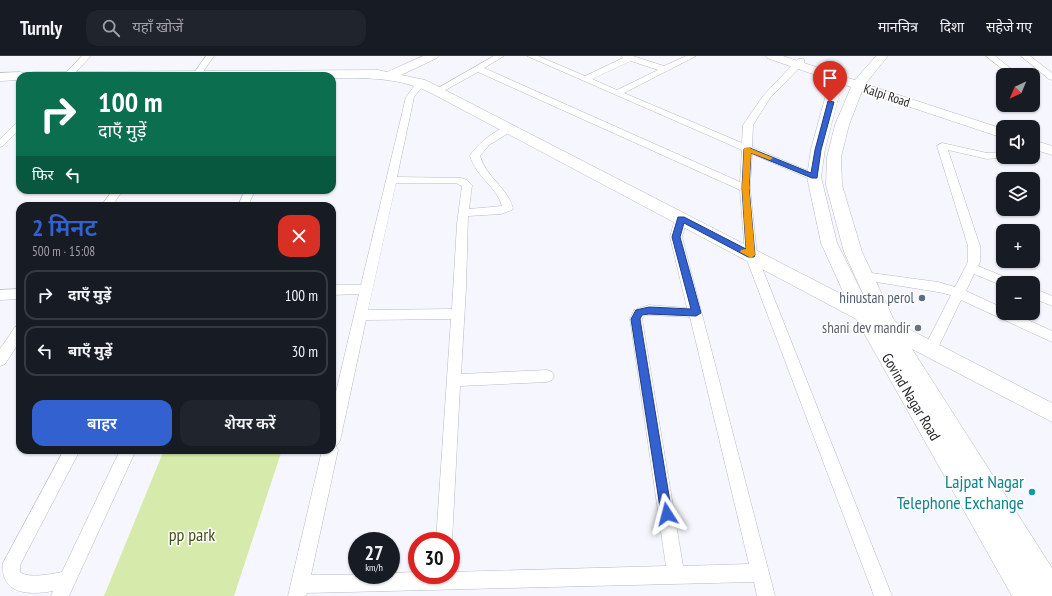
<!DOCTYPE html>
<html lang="hi">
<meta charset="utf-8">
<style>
:root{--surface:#171b24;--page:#20242c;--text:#f1f3f6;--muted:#9ea1a6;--line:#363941;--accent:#3361d0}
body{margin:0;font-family:"PT Sans Narrow","Noto Sans Devanagari",sans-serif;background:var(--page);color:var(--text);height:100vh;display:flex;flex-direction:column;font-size:15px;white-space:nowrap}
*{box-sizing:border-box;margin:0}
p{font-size:13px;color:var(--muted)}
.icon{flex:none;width:22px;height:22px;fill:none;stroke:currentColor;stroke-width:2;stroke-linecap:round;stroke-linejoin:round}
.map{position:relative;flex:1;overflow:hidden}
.details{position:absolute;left:16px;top:146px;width:320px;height:252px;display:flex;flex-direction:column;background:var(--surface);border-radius:12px;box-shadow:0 1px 3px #0004}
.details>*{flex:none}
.top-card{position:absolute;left:16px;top:16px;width:320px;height:122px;border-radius:12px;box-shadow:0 1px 3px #0004;background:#0b6e4f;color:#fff;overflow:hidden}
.needle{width:26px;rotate:224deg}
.controls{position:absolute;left:996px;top:12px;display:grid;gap:8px}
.controls a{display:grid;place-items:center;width:44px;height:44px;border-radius:8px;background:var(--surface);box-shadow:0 1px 3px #0004;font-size:20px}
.speed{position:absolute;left:348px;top:476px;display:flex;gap:8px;font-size:20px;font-weight:700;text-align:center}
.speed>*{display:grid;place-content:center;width:52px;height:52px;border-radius:50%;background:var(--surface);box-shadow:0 1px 3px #0004;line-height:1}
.speed small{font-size:10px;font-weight:400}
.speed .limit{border:6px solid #d22;background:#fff;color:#111}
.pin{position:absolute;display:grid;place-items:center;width:34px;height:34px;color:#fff;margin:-41px -17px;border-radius:50% 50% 50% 0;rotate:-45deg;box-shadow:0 0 4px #0007}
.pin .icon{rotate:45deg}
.me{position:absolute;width:44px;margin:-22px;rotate:351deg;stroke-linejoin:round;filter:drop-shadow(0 0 3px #0008)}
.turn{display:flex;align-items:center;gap:14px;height:84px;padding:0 16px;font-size:18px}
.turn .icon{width:52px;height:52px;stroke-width:2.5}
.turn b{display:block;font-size:28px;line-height:34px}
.then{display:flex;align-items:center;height:38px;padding:0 16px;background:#0003;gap:8px;font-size:15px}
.round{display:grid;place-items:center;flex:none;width:42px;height:42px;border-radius:12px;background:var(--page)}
.head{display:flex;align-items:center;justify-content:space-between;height:68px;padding:0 16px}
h1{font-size:24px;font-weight:600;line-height:30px;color:var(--accent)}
.primary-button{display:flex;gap:8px;margin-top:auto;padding:8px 16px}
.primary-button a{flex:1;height:46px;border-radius:12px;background:var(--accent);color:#fff;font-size:16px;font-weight:600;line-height:46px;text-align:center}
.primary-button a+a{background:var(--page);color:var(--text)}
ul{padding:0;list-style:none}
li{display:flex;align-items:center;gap:12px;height:50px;margin:0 8px 6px;padding:0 8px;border:2px solid var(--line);border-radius:12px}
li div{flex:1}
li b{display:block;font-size:15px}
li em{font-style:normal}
header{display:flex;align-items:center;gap:24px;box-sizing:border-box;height:56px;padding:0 20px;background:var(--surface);border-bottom:1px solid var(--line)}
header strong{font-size:19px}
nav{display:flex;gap:22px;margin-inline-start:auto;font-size:14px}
.search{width:280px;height:36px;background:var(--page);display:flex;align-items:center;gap:10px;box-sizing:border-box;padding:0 14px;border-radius:12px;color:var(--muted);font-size:15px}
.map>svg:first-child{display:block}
.green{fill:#d6ebab}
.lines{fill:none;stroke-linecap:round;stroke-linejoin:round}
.street-casing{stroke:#b8bac4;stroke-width:1}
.secondary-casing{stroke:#b8bac4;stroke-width:1}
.street{fill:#fff;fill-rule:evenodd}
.secondary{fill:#fff;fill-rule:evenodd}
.route{fill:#3361d0;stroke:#213f87}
.slow{fill:#f59e0b}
.service-dot{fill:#5c6f8a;stroke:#fff;stroke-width:1.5}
.worship-dot{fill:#6b7280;stroke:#fff;stroke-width:1.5}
.culture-dot{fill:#0f9aa8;stroke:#fff;stroke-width:1.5}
.labels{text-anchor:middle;stroke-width:3;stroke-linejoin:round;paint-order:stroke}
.far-street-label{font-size:13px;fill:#26262a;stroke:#fff}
.service-label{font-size:15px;fill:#4e5e75;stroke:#fff;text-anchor:end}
.worship-label{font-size:15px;fill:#5b616d;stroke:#fff;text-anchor:end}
.street-label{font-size:15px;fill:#26262a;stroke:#fff}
.near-culture-label{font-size:18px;fill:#0d838f;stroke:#fff;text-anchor:end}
.near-park-label{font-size:18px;fill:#43511a;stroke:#fff}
</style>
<header>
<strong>Turnly</strong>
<div class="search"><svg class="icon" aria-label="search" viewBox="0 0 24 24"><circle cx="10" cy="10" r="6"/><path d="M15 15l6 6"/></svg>यहाँ खोजें</div>
<nav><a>मानचित्र</a><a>दिशा</a><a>सहेजे गए</a></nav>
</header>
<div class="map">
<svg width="1052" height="540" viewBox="0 0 1052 540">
<rect width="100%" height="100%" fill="#f6f7fe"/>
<!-- green -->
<polygon class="green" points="164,394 282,394 234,540 104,540"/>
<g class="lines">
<!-- street casing -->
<g class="street-casing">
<g id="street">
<polygon points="82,0 91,0 72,20 63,20"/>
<polygon points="206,0 214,0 200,20 192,20"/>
<path d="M 494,0 L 504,0 L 484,12 L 740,126 L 742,94 L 527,0 L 538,0 L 585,20 L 623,2 L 621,0 L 633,0 L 664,10 L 686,0 L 696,0 L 624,37 L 742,87 L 743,69 L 763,40 L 798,3 L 804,3 L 804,7 L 770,42 L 753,69 L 752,91 L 818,119 L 819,121 L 814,124 L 810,123 L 752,98 L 750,132 L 757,199 L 892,540 L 874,540 L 745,199 L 740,134 L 478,16 L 440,37 L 437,38 L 433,35 ZM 631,5 L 658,14 L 617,34 L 592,23 Z"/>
<polygon points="986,0 995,0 1019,19 1010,19"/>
<polygon points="1021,0 1030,0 1052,17 1052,24 1049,23"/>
<path d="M 421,24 L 425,27 L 414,41 L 397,121 L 461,122 L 467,124 L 472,129 L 469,153 L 502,150 C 497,131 476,121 470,100 C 476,89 500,68 513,71 L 515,73 L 489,89 L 480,100 C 486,121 507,131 513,152 L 512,154 L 501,158 L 468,160 L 466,232 L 461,318 L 547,314 L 552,316 L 554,320 L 552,324 L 547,326 L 460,330 L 452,485 L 451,489 L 451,485 L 436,485 L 451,263 L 366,264 L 340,385 L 336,390 L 338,394 L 311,519 L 391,519 L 391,517 L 417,516 L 417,519 L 451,519 L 451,516 L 666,510 L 630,263 L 634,254 L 649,249 L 687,252 L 670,181 L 675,163 L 677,160 L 685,160 L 687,163 L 682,181 L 775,540 L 757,540 L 754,526 L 307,537 L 306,540 L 288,540 L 322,394 L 332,394 L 332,353 L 359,238 L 332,239 L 332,229 L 361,229 L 406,41 L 418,25 ZM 396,127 L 456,127 L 462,130 L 457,168 L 452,253 L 368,254 ZM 649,259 L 690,261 L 749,508 L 683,510 L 642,263 L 644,260 Z"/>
<polygon points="20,65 20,73 3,90 0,91 0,83 17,66"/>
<polygon points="942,87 987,97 1003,96 1003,101 1007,101 987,103 948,94 980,190 980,206 978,210 1012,224 1014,227 1003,227 1003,230 974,218 966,235 1003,252 1003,257 1013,257 1052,275 1052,286 961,244 935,298 930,299 925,298 923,294 951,239 938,236 864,224 860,223 858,220 860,217 864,216 938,226 955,231 968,206 968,190 937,90"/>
<polygon points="113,134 123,134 112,150 101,150"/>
<polygon points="245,134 255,134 248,150 238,150"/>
<polygon points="1033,232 1052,240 1052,250 1033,242"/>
<polygon points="20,233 20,243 0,244 0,234"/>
<polygon points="20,270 20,285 5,308 0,310 0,293 15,271"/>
<path d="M 64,394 L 80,394 L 20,509 L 20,516 C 28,523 52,518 62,516 L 120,394 L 136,394 L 69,540 L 51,540 L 53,535 C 31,539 0,540 3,507 Z"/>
</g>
</g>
<!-- secondary casing -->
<g class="secondary-casing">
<g id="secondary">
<path d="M 423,0 L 439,0 L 437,2 L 401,19 L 425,24 L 441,32 L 845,240 L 821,187 L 807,121 L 811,93 L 830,24 L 767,2 L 765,0 L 783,0 L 834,17 L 837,13 L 845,13 L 847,16 L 844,21 L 855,24 L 876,0 L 888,0 L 865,28 L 1003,73 L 1003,82 L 862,35 L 849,69 L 841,101 L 842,129 L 862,196 L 895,266 L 1052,347 L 1052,366 L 912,293 L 1052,512 L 1052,540 L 1012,540 L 856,263 L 433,38 C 400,21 368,22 332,22 L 332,20 L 27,20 L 29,17 L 33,16 L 378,14 L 387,16 ZM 842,28 L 851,31 L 835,69 L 827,101 L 826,129 L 844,196 L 870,253 L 837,187 L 821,121 L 825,93 Z"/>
<polygon points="20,16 24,17 26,20 20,20 20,24 0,25 0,17"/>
<polygon points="1033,84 1052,90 1052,99 1033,93"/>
</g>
</g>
<!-- street -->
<use href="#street" class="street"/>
<!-- secondary -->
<use href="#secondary" class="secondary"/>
</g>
<!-- route -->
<polygon class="route" points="828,45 834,46 821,94 817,122 812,122 751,97 749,132 755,199 754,201 748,201 684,167 680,181 701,257 696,260 649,258 642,259 640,263 672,458 671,462 667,464 663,462 661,458 631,263 636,254 649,251 691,253 672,181 678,161 684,161 746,193 742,132 744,93 750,92 811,117 815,94"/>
<!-- slow -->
<polygon class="slow" points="747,91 773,102 770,104 751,97 749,132 755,199 751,202 740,196 741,194 746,193 742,132 744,93"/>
<!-- markers -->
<circle class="service-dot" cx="922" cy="242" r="4"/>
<circle class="worship-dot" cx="918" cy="272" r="4"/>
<circle class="culture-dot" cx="1032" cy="436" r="4"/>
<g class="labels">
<!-- far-street labels -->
<g class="far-street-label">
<text transform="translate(887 39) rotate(18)" y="5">Kalpi Road</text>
</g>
<!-- service labels -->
<g class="service-label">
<text x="914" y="247">hinustan perol</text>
</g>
<!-- worship labels -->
<g class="worship-label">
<text x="910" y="277">shani dev mandir</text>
</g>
<!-- street labels -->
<g class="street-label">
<text transform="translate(911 341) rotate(59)" y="5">Govind Nagar Road</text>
</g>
<!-- near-culture labels -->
<g class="near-culture-label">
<text x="1024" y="432">Lajpat Nagar<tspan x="1024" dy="21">Telephone Exchange</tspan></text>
</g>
<!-- near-park labels -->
<g class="near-park-label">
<text x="192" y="485">pp park</text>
</g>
</g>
</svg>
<div class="controls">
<a><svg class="needle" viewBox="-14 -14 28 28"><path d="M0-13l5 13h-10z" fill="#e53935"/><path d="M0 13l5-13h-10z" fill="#9ea1a6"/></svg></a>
<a><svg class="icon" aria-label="sound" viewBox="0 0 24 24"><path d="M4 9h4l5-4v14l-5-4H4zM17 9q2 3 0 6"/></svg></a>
<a><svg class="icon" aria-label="layers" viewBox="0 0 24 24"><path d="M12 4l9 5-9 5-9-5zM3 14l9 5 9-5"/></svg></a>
<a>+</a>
<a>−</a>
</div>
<div class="speed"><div>27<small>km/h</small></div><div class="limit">30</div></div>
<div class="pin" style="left:830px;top:46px;background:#d93025"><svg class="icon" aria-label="arrive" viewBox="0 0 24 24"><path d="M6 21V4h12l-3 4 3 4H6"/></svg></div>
<svg class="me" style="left:667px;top:458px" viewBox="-20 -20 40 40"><path d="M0-17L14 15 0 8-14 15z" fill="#3361d0" stroke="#fff" stroke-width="4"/></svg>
<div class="top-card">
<div class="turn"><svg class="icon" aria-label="right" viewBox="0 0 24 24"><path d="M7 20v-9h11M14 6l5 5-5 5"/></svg><div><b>100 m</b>दाएँ मुड़ें</div></div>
<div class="then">फिर<svg class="icon" aria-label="left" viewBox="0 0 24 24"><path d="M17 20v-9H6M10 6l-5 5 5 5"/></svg></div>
</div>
<section class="details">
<div class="head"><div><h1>2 मिनट</h1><p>500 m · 15:08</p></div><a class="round" style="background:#d93025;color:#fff"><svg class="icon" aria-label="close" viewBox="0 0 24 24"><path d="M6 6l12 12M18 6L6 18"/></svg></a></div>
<ul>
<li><svg class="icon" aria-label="right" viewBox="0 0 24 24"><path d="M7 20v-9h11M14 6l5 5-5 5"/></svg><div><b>दाएँ मुड़ें</b></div><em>100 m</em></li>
<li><svg class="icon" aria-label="left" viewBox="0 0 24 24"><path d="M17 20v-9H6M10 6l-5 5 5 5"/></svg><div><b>बाएँ मुड़ें</b></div><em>30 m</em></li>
</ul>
<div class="primary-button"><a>बाहर</a><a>शेयर करें</a></div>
</section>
</div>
